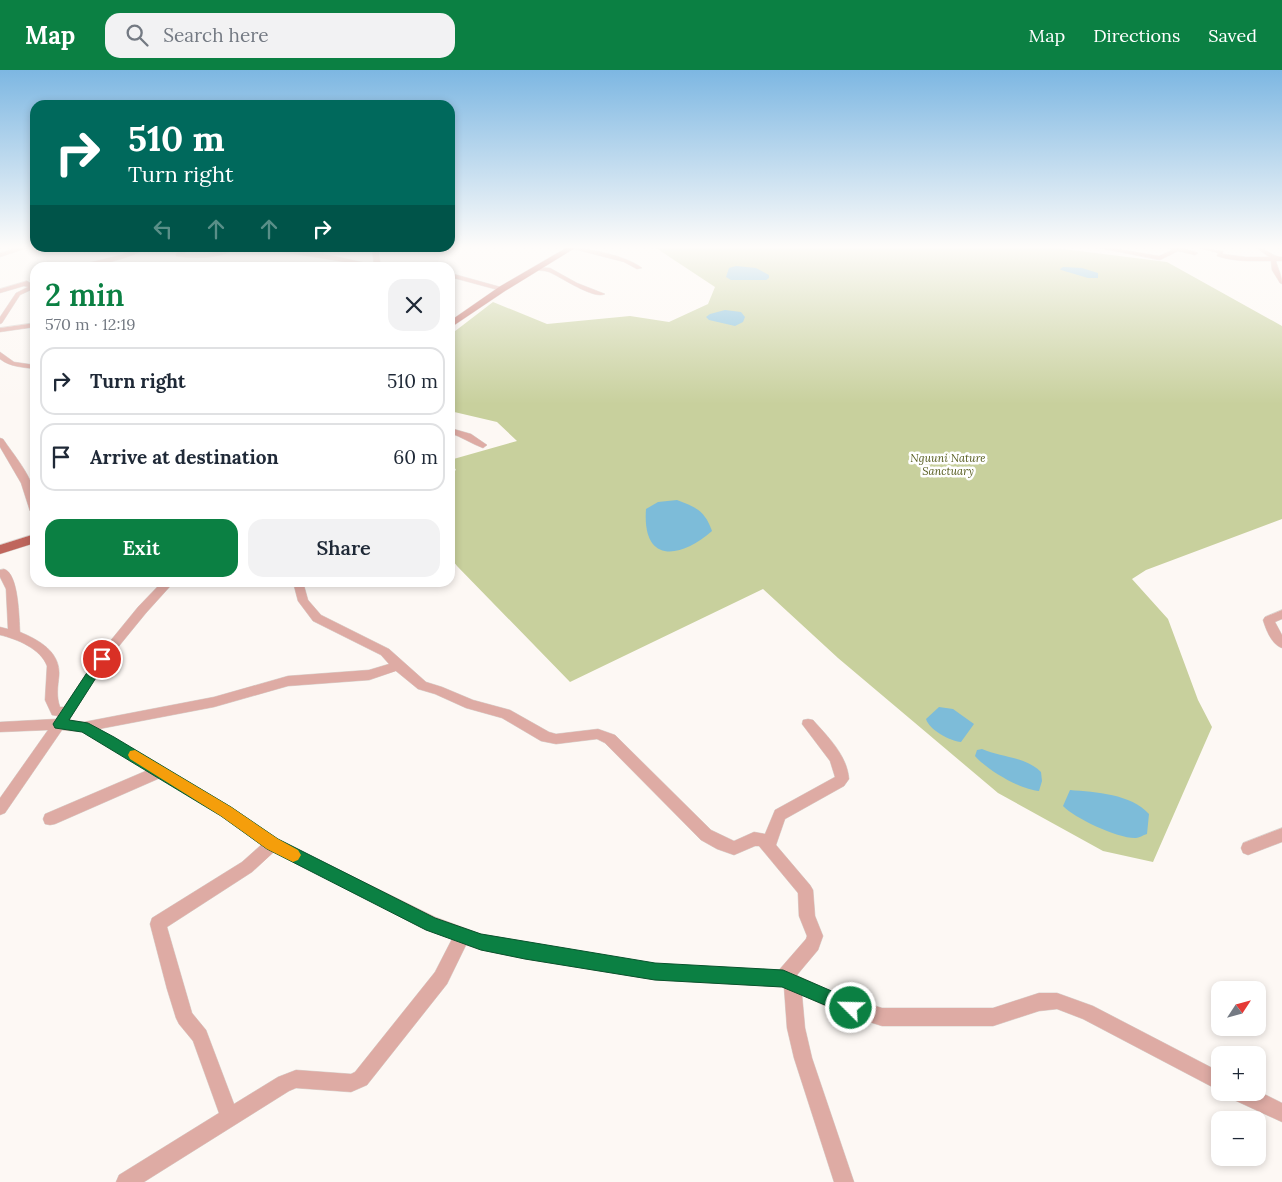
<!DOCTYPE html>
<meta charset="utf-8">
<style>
:root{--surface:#fff;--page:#f2f2f3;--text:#1f2937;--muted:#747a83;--line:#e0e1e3;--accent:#0b8043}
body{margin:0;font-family:Lora,serif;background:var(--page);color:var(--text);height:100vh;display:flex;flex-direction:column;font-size:19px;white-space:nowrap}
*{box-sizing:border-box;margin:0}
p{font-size:16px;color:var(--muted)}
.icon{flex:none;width:28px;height:28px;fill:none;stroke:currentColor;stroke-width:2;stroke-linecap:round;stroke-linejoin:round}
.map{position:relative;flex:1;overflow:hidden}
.panel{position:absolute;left:30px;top:192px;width:425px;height:325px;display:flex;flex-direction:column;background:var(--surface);border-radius:15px;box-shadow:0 2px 8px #0003}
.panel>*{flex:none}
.guide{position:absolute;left:30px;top:30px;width:425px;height:152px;border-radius:15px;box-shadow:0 2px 8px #0003;background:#00695c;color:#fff;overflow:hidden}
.needle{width:32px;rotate:54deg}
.tools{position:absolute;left:1211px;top:911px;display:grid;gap:10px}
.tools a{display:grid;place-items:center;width:55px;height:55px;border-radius:10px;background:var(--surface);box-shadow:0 2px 8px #0003;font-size:25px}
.pin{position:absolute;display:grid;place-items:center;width:42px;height:42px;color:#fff;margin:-21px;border:2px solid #fff;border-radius:50%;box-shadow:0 1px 5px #0007}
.me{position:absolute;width:55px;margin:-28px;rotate:293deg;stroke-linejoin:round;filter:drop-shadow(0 0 4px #0008)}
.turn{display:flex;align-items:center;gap:18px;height:105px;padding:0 15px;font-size:22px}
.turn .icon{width:65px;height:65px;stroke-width:2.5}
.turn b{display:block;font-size:35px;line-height:42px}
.lanes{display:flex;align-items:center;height:48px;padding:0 15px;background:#0003;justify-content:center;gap:25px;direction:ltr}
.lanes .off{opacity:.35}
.round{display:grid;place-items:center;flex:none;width:52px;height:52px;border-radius:15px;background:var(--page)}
.head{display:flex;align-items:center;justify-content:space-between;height:85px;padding:0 15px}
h1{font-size:30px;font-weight:600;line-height:38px;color:var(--accent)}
.action{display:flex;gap:10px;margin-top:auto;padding:10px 15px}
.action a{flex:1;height:58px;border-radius:15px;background:var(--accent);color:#fff;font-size:20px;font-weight:600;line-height:58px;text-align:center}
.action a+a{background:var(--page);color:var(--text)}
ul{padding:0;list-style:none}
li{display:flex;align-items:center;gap:15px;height:68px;margin:0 10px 8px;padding:0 5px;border:2px solid var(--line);border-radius:15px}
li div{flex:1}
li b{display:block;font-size:19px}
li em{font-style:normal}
header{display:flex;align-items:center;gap:30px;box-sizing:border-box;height:70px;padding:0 25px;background:var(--accent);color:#fff}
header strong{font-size:24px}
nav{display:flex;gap:28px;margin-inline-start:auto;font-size:18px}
.search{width:350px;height:45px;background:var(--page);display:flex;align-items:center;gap:12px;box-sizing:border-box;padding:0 18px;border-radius:15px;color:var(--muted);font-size:19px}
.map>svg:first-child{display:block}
.green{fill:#c8d09d}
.water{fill:#7dbcd9}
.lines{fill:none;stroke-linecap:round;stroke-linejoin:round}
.minor-casing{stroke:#dad5d0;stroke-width:1}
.major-casing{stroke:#dad5d0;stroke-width:1}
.minor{fill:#deaba4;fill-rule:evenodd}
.major{fill:#bf665d;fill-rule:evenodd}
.route{fill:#0b8043;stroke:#07532c}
.slow{fill:#f59e0b}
.labels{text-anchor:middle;stroke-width:5;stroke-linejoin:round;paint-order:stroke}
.far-park-label{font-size:11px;font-style:italic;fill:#565c1e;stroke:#fff}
</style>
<header>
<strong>Map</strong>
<div class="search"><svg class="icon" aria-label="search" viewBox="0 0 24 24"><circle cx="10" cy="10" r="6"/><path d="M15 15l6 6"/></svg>Search here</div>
<nav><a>Map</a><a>Directions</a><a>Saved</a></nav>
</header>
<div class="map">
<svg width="1282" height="1112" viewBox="0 0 1282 1112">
<rect width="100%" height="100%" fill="#fdf8f4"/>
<!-- green -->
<polygon class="green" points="656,178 1056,178 1167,192 1282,256 1282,449 1146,500 1132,509 1168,549 1198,630 1212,657 1153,792 1103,781 998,723 838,588 763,519 570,612 457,496 450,487 450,404 456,400 450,390 517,371 497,352 450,341 450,265 493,232 547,254 630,246 669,252 708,234 715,217"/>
<!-- water -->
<g class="water">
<polygon points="736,196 756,198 769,205 769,208 766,210 731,210 726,207 729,198"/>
<polygon points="1063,197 1082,198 1098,203 1098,208 1088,208 1061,200 1060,199"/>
<polygon points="725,240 741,242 745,247 743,252 735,256 709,250 706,247 710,244"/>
<path d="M 677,430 C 696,437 705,441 712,461 C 680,489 642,494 646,439 L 658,432 Z"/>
<path d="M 939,637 L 953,639 L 974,654 L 961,672 C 950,671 929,660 926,649 Z"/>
<path d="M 982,679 C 1002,688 1025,686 1041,702 L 1042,711 L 1039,721 C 1021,720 987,700 975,686 L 977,680 Z"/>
<path d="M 1070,720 C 1096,722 1131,724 1149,744 L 1147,764 C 1143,765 1139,768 1136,768 C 1119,769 1074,748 1063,736 Z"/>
</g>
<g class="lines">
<!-- minor casing -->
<g class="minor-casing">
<g id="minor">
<polygon points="18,178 27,178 0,187 0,183"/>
<path d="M 139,178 L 147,178 C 128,190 89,198 67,198 L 121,185 Z"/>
<path d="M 181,178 L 188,181 L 184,184 L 207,184 L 230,178 L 237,178 C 220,189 195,189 176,186 L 176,184 L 180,181 L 178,180 Z"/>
<path d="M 259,178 C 294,177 340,187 374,195 L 372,178 L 378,178 L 381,198 L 369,198 L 351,193 Z"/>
<path d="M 570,178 C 589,178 627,186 642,198 L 637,199 L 624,192 Z"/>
<polygon points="1100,178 1112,178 1159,186 1172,180 1169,178 1182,178 1198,183 1195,185 1178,181 1160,190"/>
<path d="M 1199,178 L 1223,181 L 1223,184 L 1246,187 L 1269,187 L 1257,178 C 1267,178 1272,187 1282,187 L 1282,191 L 1276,191 C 1278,199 1282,205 1282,214 L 1280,213 L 1272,200 L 1271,191 C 1253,191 1234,192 1217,186 L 1218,183 Z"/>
<path d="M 535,197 L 550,198 L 577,213 L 605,224 C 594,230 561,207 549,202 C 544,200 538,201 533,200 Z"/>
<polygon points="450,203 504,218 505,219 502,221 450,207"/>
<polygon points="27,211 35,216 35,218 20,225 2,253 0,254 0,247 16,223 28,217 24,216 0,223 0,219"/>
<polygon points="35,253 35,257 0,262 0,258"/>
<path d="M 0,282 L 14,292 L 35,295 L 35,299 C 22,297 10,297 0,289 Z"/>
<path d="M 450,358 L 471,364 L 487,375 L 483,378 C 472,374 462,367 450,363 Z"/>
<path d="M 0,368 L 3,369 C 14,385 31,405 35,424 C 36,430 35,438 35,444 L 30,441 L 21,413 L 0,377 Z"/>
<path d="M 4,499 C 19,503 19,549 20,562 C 39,570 61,582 59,606 C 58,616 56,626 60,637 L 64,637 L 98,586 L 138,537 L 162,512 L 174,512 L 146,543 L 106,592 L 69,650 L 84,652 L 214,627 L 288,606 L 369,600 L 389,594 L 381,585 L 313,551 L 298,531 L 293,512 L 303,512 L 308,530 L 321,545 L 389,579 L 426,612 L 442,617 L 473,630 L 510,640 L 549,662 L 556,664 L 598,659 L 615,665 L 711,760 L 734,771 L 754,762 L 765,764 L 775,740 L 835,707 L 830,691 L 802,654 L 803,650 L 808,649 L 813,650 C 828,667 847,685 849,709 L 844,716 L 785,749 L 776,775 L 810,815 L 813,820 L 815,846 L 823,866 L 818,880 L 797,905 L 798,906 L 840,925 L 882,938 L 993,938 L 1039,923 L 1057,923 L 1093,936 L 1220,1002 L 1220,1021 L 1083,949 L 1057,939 L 1039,941 L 993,956 L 882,956 L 838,942 L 802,925 L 805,958 L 812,988 L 854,1112 L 834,1112 L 794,988 L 787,958 L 784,917 L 655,910 L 525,889 L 481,880 L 466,875 L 447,914 L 367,1015 L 351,1022 L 296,1018 L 289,1021 L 144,1112 L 116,1112 L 119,1105 L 219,1043 L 193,971 L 179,954 L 176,948 L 167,919 L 150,854 L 152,848 L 242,792 L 261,775 L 221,745 L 160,708 L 55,754 L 50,755 L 45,754 L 43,749 L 45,744 L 148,700 L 82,662 L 62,660 L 5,743 L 0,745 L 0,728 L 48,660 L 0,662 L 0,652 L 56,649 L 58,646 L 52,645 L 45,630 L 47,596 C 41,579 17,569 0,565 L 0,557 L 8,559 L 6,519 L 0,507 L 0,500 ZM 396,601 L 418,619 L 435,624 L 466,638 L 502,648 L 541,671 L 556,674 L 597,669 L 605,673 L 701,770 L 717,779 L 734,785 L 755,776 L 759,776 L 798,823 L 799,846 L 807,866 L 806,869 L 779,900 L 655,894 L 481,864 L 435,847 L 277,769 L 231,737 L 99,659 L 214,637 L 288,616 L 369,610 ZM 274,782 L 426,860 L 452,869 L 435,902 L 355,1002 L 351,1004 L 296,1000 L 278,1007 L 234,1034 L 206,960 L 192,943 L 167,857 L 252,802 Z"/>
<path d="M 1282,540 L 1282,549 L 1275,552 L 1282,565 L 1282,578 C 1272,575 1266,560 1263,550 L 1265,547 Z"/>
<polygon points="1282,758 1282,772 1248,785 1243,783 1241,778 1243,773"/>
<polygon points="1258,1021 1282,1033 1282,1052 1232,1029 1230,1022"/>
</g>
</g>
<!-- major casing -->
<g class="major-casing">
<g id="major">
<polygon points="566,178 575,178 505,221 450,258 450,251 499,217"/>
<polygon points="35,464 35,473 0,484 0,475"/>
</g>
</g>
<!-- minor -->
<use href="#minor" class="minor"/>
<!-- major -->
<use href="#major" class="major"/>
</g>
<!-- sky -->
<linearGradient id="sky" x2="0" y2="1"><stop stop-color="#7db7e2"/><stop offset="0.53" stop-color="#fefcfa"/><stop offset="1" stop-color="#fefcfa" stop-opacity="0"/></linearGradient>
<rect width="1282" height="334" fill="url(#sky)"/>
<!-- route -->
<polygon class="route" points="102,584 108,589 69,650 88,653 114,667 231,737 278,769 435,848 481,864 655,893 783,900 857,932 860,938 857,944 851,946 782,917 655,910 525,889 481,880 426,860 267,779 221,746 82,662 55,658 53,654 55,651 98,586"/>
<!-- slow -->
<polygon class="slow" points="135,680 231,737 278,769 298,780 301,785 298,790 293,792 267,779 221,746 130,689 128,685 130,681"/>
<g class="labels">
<!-- far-park labels -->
<g class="far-park-label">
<text x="948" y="392">Nguuni Nature<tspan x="948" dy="13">Sanctuary</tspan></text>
</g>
</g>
</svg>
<div class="tools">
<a><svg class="needle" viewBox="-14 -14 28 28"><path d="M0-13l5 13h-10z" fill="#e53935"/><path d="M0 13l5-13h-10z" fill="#747a83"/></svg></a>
<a>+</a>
<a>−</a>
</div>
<div class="pin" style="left:102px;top:589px;background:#d93025"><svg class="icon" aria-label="arrive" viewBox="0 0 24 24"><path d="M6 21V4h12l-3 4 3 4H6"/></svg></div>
<svg class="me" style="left:851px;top:938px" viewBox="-20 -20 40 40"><circle r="17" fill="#0b8043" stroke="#fff" stroke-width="3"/><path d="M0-11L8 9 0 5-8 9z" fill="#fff"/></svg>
<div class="guide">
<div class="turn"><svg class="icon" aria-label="right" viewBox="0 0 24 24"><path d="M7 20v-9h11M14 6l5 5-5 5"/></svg><div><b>510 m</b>Turn right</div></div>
<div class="lanes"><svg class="icon off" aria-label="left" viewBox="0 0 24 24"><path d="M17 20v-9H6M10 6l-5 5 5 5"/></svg><svg class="icon off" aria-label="ahead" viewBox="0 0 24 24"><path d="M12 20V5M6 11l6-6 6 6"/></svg><svg class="icon off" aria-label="ahead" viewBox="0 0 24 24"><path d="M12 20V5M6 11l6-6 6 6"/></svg><svg class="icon" aria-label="right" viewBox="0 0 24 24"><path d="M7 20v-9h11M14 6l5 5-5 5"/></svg></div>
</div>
<section class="panel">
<div class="head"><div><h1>2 min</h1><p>570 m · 12:19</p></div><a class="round"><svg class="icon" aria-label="close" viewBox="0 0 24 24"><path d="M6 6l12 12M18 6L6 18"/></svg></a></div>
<ul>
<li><svg class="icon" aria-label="right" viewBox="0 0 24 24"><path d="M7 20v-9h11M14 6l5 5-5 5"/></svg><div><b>Turn right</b></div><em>510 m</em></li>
<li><svg class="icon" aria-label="arrive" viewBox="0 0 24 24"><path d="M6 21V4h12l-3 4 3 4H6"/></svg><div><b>Arrive at destination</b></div><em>60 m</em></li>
</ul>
<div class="action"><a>Exit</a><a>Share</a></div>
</section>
</div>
